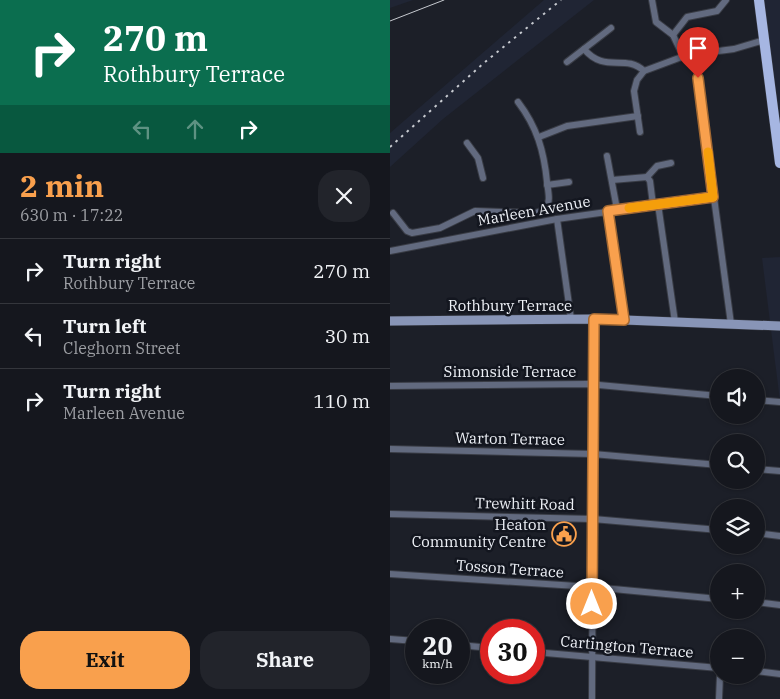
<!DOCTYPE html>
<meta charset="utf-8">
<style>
:root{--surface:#15171e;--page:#22242b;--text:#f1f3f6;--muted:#9d9fa4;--line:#34363c;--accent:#f9a04d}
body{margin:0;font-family:"IBM Plex Serif",serif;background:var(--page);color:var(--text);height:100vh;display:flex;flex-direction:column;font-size:19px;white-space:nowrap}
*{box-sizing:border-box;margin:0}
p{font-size:16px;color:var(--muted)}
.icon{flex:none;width:28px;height:28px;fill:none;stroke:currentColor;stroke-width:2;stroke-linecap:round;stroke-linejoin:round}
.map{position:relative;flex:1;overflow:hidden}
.panel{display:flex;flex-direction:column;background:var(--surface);width:390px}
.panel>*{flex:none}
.guide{background:#0b6e4f;color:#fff;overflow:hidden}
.tools{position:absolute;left:320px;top:369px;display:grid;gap:10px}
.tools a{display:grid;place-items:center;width:55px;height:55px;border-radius:50%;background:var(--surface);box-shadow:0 1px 4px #0004,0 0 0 1px var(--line);font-size:25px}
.speed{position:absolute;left:15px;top:619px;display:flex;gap:10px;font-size:25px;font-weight:700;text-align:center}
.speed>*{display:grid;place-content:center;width:65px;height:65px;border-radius:50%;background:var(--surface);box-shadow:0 1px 4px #0004,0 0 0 1px var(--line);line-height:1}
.speed small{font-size:12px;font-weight:400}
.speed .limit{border:8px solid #d22;background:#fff;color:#111}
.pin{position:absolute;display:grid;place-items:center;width:42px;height:42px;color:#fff;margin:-51px -21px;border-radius:50% 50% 50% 0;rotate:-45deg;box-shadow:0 0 5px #0007}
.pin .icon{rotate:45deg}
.me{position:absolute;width:55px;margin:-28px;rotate:0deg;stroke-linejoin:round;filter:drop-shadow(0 0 4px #0008)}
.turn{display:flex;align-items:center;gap:18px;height:105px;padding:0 20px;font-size:22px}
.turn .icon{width:65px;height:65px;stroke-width:2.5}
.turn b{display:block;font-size:35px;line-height:42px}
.lanes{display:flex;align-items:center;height:48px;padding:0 20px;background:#0003;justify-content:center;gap:25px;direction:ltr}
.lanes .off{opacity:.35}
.round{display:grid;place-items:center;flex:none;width:52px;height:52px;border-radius:20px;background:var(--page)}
.summary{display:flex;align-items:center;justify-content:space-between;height:85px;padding:0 20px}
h1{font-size:30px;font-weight:800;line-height:38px;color:var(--accent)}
.cta{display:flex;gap:10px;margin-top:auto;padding:10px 20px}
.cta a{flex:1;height:58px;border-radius:20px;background:var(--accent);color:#111;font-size:20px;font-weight:800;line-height:58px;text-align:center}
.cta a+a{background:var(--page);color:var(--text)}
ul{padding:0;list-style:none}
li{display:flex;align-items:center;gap:15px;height:65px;padding:0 20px;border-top:1px solid var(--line)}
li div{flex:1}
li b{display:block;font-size:19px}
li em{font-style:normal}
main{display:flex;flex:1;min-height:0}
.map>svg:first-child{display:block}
.built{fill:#202534}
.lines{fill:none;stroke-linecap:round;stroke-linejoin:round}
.street-casing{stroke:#393c45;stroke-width:8}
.secondary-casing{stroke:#393c45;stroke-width:10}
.primary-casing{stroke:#393c45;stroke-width:11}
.street{stroke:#626a7f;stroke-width:6}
.secondary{stroke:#8895b7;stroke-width:9}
.primary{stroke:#a6b6e2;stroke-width:10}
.tram{stroke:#c7cad0;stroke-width:1}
.rail{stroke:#c7cad0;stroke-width:2;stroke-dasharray:2.5 5;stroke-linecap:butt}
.route-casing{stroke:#a26832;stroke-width:12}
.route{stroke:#f9a04d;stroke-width:9}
.slow{stroke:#f59e0b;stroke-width:9}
.labels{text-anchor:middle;stroke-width:5;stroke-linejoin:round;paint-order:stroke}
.street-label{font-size:15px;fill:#eef1f7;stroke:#13161f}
.poi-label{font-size:15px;fill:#eef1f7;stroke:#13161f;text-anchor:end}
</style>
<main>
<section class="panel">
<div class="guide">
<div class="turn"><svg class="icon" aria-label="right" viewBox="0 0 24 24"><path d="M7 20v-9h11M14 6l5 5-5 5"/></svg><div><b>270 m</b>Rothbury Terrace</div></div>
<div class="lanes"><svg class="icon off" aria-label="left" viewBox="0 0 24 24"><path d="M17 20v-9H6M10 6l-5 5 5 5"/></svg><svg class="icon off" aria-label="ahead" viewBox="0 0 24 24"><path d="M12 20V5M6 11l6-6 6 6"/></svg><svg class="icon" aria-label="right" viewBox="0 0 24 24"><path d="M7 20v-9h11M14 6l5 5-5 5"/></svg></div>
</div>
<div class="summary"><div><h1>2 min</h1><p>630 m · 17:22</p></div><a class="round"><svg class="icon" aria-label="close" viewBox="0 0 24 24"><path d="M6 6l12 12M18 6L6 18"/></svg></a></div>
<ul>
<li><svg class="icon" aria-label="right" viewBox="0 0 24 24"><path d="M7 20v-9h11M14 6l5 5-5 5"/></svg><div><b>Turn right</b><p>Rothbury Terrace</p></div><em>270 m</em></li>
<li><svg class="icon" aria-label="left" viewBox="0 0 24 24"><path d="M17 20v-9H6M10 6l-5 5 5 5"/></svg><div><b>Turn left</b><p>Cleghorn Street</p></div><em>30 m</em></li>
<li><svg class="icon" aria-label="right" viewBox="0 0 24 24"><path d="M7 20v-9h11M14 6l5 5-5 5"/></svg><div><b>Turn right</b><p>Marleen Avenue</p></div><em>110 m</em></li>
</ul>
<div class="cta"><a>Exit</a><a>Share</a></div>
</section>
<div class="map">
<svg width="390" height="699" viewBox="0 0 390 699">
<rect width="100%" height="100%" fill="#1c1f28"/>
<!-- built -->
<g class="built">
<polygon points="0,0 23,0 0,8"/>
<polygon points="154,0 204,0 53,119 0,167 0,133"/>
<polygon points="374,0 390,0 390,119"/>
<polygon points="390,257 390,401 372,258"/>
</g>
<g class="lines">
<!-- street casing -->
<g class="street-casing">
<g id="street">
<polyline points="262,0 266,22 283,35 293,56"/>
<polyline points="283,35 297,17 327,11 336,0"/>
<path d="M 194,49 C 215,74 235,53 254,71"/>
<polyline points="177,62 221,28"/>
<polyline points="307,71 341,324"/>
<polyline points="250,132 244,91 247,80 254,71 297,55 344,49 374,40"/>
<polyline points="149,137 177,126 248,116"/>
<polyline points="77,143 88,158 93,178"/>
<polyline points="217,156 226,204"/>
<polyline points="257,177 267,166 281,163"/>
<polyline points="222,180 257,177 260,181 263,205"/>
<polyline points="157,185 179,182"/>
<polyline points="268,204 285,322"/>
<polyline points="218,211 234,320"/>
<path d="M 3,213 L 17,231 L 22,233 L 50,228 L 85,211 L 146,213 L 156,209 C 161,201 158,191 157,182 C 154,151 147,127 128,102"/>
<polyline points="167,219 181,319"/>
<polyline points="0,251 167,219 323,197"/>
<polyline points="0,386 198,384 329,396"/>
<polyline points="366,400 390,402"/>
<polyline points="0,449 203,454 329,465"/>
<polyline points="366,469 390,471"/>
<polyline points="0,514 203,519 329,530"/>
<polyline points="366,533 390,536"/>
<polyline points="0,574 202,587 329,599"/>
<polyline points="366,602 390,605"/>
<polyline points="0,639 26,641"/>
<polyline points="69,645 101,648"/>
<polyline points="144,652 329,668"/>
<polyline points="366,671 390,674"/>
<polyline points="202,699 204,319"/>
<polyline points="329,699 330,675"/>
</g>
</g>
<!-- secondary casing -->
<g class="secondary-casing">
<polyline id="secondary" points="0,321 209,319 390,326"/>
</g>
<!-- primary casing -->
<g class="primary-casing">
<polyline id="primary" points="369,0 390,163"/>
</g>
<!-- street -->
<use href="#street" class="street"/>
<!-- secondary -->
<use href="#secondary" class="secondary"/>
<!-- primary -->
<use href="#primary" class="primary"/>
<!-- tram -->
<polyline class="tram" points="0,21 54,0"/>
<!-- rail -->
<polyline class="rail" points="0,147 95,62 171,0"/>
</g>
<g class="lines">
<!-- route casing -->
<g class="route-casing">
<polyline id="route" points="202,604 204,319 234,320 218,211 323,197 308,78"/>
</g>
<!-- route -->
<use href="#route" class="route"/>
<!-- slow -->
<polyline class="slow" points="239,208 323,197 318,152"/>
</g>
<!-- icons -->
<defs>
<g id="civic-ring" transform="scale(1.25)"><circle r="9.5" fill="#13161f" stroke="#f9a04d" stroke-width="1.5"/><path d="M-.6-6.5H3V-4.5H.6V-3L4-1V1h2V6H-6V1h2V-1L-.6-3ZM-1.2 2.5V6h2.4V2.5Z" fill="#f9a04d"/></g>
</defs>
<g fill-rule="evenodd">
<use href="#civic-ring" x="174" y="534"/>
</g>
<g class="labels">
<!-- street labels -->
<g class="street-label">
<text transform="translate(144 211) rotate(-10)" y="5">Marleen Avenue</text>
<text x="120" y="311">Rothbury Terrace</text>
<text x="120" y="377">Simonside Terrace</text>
<text transform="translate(120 439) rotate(1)" y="5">Warton Terrace</text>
<text transform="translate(135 504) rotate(1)" y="5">Trewhitt Road</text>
<text transform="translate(120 569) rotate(4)" y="5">Tosson Terrace</text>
<text transform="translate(237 647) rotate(5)" y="5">Cartington Terrace</text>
</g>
<!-- poi labels -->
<g class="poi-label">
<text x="156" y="530">Heaton<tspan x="156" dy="17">Community Centre</tspan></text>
</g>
</g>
</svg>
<div class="tools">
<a><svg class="icon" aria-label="sound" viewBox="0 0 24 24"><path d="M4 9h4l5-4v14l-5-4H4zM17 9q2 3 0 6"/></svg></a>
<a><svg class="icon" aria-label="search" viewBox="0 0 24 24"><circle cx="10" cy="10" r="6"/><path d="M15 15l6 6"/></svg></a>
<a><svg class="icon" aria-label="layers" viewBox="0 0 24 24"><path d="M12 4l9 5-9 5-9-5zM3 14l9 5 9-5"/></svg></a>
<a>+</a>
<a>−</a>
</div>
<div class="speed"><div>20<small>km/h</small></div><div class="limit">30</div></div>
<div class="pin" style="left:308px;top:78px;background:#d93025"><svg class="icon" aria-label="arrive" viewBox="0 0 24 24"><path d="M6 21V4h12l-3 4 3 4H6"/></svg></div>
<svg class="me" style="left:202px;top:604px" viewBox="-20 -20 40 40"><circle r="17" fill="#f9a04d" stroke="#fff" stroke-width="3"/><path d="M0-11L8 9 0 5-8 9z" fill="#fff"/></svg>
</div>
</main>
